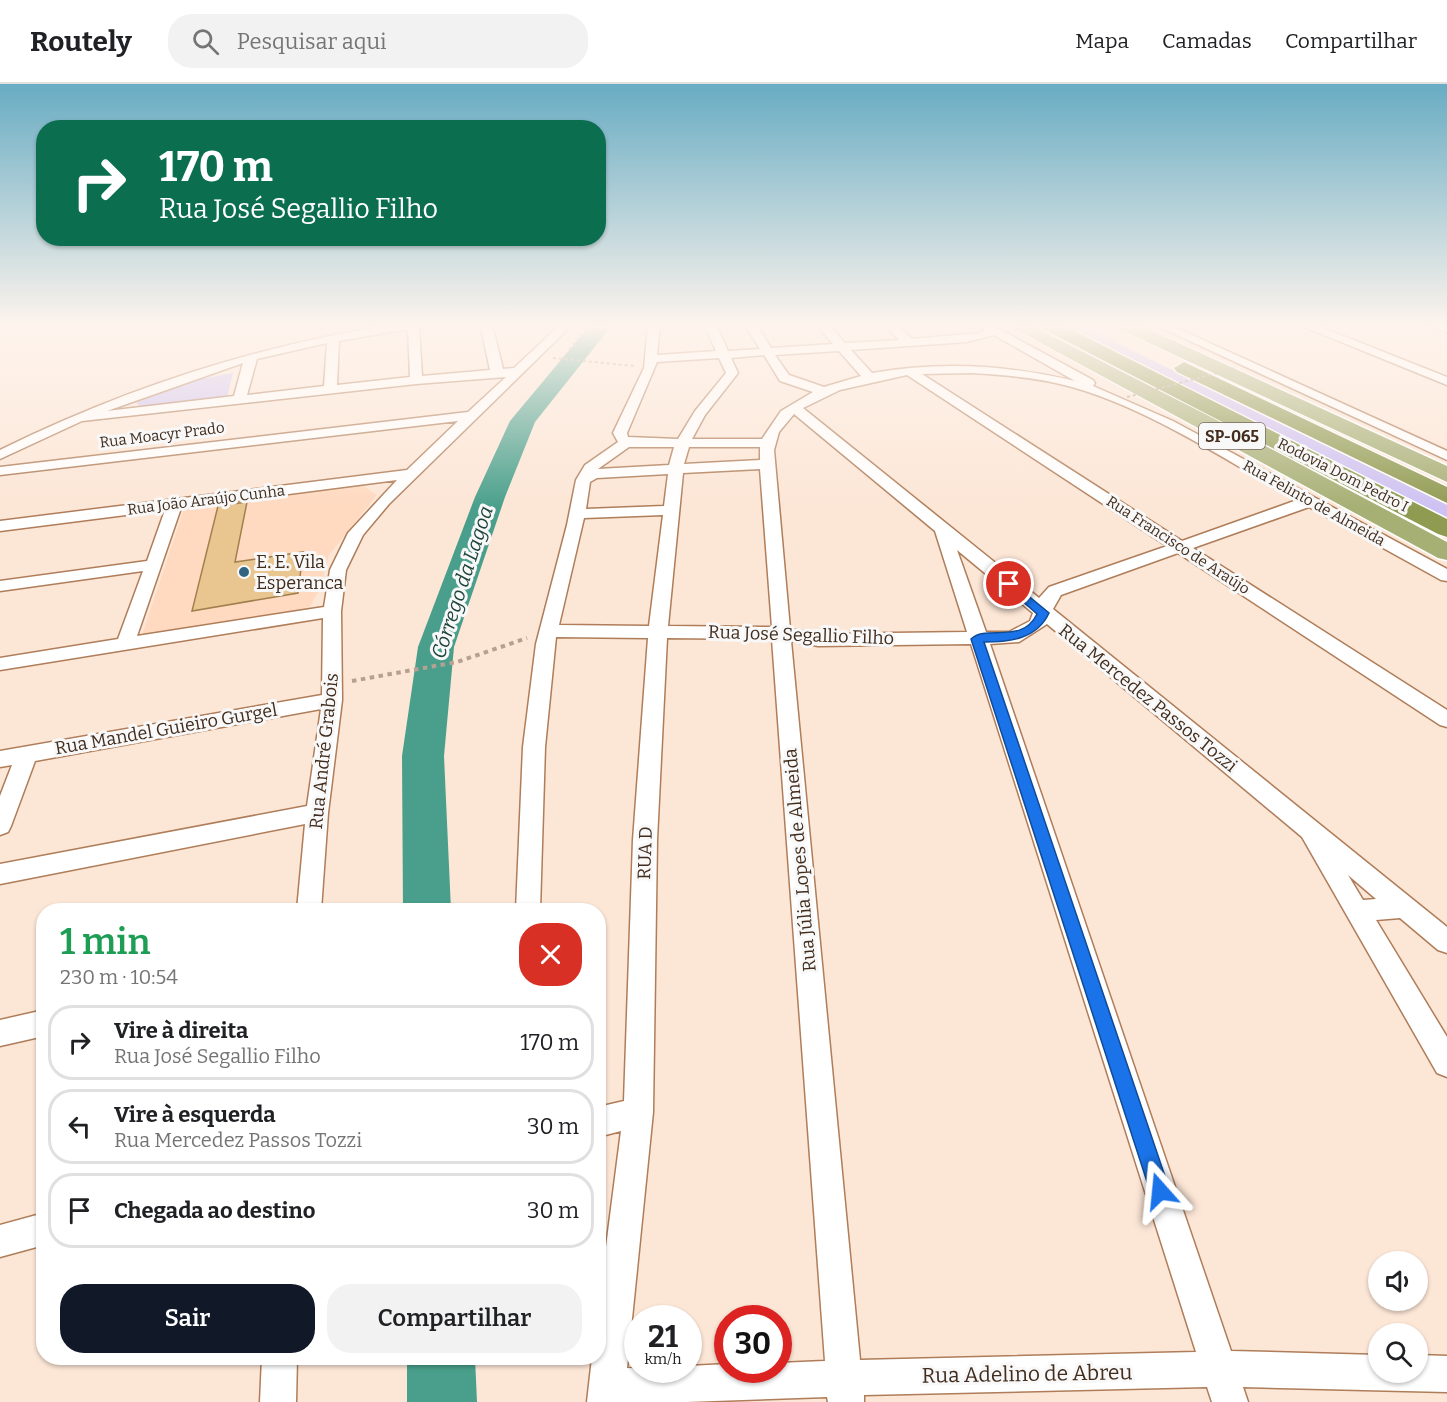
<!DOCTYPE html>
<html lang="pt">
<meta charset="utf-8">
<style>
:root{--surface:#fff;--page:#f2f2f2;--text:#202124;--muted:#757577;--line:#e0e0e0;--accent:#111827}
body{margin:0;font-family:Bitter,serif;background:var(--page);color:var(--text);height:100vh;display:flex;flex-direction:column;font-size:22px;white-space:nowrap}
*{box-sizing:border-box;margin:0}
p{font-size:20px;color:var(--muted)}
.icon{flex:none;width:33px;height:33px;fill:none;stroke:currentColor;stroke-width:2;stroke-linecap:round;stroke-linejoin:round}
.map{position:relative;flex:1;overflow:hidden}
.details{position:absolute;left:36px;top:819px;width:570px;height:462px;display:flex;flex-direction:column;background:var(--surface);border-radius:24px;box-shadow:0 2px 4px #0004}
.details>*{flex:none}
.guide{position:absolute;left:36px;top:36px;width:570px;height:126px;border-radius:24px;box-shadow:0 2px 4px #0004;background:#0b6e4f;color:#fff;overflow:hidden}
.tools{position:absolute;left:1368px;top:1167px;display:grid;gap:12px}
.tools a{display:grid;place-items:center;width:60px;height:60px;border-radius:50%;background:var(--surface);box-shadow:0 2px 4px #0004;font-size:30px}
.speed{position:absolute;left:624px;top:1221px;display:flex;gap:12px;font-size:30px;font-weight:700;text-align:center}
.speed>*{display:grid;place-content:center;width:78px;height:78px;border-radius:50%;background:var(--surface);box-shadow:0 2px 4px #0004;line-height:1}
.speed small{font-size:15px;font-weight:400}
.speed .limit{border:9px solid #d22;background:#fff;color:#111}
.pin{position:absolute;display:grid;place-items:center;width:51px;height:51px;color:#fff;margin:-26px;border:3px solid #fff;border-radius:50%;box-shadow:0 2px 6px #0007}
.me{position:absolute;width:66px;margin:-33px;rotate:342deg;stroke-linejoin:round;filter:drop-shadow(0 0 4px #0008)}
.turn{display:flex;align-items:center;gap:21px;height:126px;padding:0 24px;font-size:27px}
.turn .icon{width:78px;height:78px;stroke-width:2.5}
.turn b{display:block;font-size:42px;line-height:51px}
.round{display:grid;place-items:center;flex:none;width:63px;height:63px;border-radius:24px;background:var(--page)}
.headline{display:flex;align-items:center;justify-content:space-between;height:102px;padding:0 24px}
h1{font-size:36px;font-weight:600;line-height:45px;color:#1e9e55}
.cta{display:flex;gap:12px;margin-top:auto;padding:12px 24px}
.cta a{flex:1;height:69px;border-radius:24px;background:var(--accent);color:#fff;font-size:24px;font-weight:600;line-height:69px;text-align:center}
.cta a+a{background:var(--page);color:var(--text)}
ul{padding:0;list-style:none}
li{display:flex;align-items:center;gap:18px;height:75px;margin:0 12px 9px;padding:0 12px;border:3px solid var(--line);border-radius:24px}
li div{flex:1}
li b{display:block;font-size:22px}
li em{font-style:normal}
header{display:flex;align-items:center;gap:36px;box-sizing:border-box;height:84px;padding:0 30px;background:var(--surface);border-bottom:2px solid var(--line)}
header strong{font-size:28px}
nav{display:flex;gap:33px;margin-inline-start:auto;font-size:21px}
.search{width:420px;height:54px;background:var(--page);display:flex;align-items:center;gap:15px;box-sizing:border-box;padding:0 21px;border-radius:24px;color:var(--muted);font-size:22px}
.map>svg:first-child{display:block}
.built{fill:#ffd9c0}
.green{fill:#cec2f3}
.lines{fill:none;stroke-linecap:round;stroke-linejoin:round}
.river{fill:#499f8b;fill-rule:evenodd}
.building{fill:#e9c590;stroke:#a2804e;stroke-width:1.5}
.minor-casing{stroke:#af7d59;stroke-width:3}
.trunk-casing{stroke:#fff;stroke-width:3}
.motorway-casing{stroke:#fff;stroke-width:3}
.path-far1{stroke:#b6a091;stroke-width:2;stroke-dasharray:3 3;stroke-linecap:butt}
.path{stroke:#b6a091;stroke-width:4;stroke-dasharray:4.5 4.5;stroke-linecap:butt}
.minor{fill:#fff;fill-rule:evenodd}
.trunk{fill:#a6af74;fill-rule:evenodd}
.motorway{fill:#909b52;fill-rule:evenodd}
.path-bridge{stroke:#b6a091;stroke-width:2;stroke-dasharray:3 3;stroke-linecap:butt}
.route{fill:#1a73e8;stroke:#114b97;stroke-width:1.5}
.poi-dot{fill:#326482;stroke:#f8f8f8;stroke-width:2}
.labels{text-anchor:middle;stroke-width:6;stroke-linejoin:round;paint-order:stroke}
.far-street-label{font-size:15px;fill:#412c1d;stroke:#f8f8f8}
.shield{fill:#f8f8f8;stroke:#78695f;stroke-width:1.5}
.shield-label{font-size:16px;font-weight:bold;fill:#412c1d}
.poi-label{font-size:18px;fill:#412c1d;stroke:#f8f8f8;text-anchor:start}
.street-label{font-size:18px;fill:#412c1d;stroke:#f8f8f8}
.water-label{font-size:20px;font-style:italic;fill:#1e453c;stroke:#f8f8f8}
.near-street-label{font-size:21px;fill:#412c1d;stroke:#f8f8f8}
</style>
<header>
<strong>Routely</strong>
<div class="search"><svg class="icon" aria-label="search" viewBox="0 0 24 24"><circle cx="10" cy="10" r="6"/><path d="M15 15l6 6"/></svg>Pesquisar aqui</div>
<nav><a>Mapa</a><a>Camadas</a><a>Compartilhar</a></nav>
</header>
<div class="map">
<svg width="1447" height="1318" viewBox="0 0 1447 1318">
<rect width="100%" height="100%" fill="#fce6d6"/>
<!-- built -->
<polygon class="built" points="362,401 377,411 329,471 320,505 309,524 142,551 184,425"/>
<!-- green -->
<g class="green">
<polygon points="1056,240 1078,240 1447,421 1447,437"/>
<polygon points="233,289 227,313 142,323 136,319 189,297"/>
</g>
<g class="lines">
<!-- river -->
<g class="river">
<polygon points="591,240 613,240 535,338 505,413 454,563 444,672 451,826 403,826 402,672 418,563 475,413 510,337"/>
<polygon points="407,1274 475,1274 477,1318 407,1318"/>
</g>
</g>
<!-- building -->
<polygon class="building" points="247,418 235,478 303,468 298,509 192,527 218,422"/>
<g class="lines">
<!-- minor casing -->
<g class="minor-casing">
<g id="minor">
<path d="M 397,240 L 424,240 L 419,243 L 422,292 L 490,286 L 480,240 L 492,240 L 503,285 L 514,284 L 561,240 L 573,240 L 389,420 L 363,451 L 346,486 L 341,527 L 342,616 L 328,729 L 321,826 L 297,826 L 305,740 L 0,800 L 0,780 L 307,722 L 321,625 L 35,677 L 11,742 L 8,748 L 0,751 L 0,712 L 12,681 L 0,683 L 0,667 L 322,611 L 323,534 L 0,586 L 0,574 L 118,555 L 143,487 L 0,507 L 0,497 L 147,477 L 165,426 L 0,447 L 0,437 L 407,386 L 458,337 L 0,391 L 0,383 L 468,328 L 506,293 L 416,300 L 82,337 L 0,375 L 0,366 C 126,304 258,261 397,240 ZM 408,245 L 410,293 L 337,301 L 339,257 ZM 327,259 L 324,302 L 247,311 L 257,275 ZM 243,279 L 234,312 L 107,327 ZM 397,396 L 348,449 L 330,486 L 324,523 L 137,552 L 181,424 Z"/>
<path d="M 648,240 L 660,240 L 657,271 L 716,267 L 704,240 L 716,240 L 728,267 L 760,265 L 744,240 L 756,240 L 771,264 L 833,260 L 816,240 L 828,240 L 845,259 L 899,256 L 883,240 L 895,240 L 912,255 L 980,249 L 985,246 L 976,240 L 990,240 L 1093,296 L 1095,299 L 1093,302 L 1173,337 L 1447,485 L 1447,497 L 1441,496 L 1309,423 L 1193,464 L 1447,626 L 1447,643 L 1440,641 L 1178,469 L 1061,511 L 1053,525 L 1447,843 L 1447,869 L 1438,866 L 1400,834 L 1376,836 L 1447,953 L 1447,993 L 1437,989 L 1302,753 L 1047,540 L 1019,558 L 990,560 L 1231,1267 L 1378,1271 L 1378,1288 L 1418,1288 L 1418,1271 L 1447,1272 L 1447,1308 L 1243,1303 L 1248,1318 L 1212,1318 L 1207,1303 L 864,1311 L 864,1318 L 828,1318 L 827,1313 L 686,1318 L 587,1318 L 592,1274 L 598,1274 L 598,1225 L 621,1047 L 598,1053 L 598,1023 L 624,1017 L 633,756 L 648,554 L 556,553 L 545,663 L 540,826 L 516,826 L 523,663 L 536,560 L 567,441 L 576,396 L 585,381 L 618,358 L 613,349 L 644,284 ZM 994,251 L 1075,297 C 1008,281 941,277 872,289 L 851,266 L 967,258 ZM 839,267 L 861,292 L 824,303 L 789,291 L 775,271 ZM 764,271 L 780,297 L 813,308 L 781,327 L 762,355 L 692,355 L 705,331 L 738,289 L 731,274 ZM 719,274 L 726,289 L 695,327 L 678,355 L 628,353 L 627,349 L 657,278 ZM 972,289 C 1006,291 1039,294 1072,303 C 1152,326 1225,376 1297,416 L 1182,457 L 922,290 ZM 907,291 L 1167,462 L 1049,503 L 1039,514 L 803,324 L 840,306 ZM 794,330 L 935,447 L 967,548 L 818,550 L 790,545 L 774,366 L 779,348 ZM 629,363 L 674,363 L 669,381 L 598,385 ZM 689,363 L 760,363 L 760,376 L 684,380 ZM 760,385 L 772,543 L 668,542 L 683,389 ZM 668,390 L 664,422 L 586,425 L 590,398 L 597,394 ZM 663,431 L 649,542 L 559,541 L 584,434 ZM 957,466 L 1033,529 L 1030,537 L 1009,548 L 986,548 ZM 667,554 L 772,555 L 825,1277 L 778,1279 L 778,1286 L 728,1286 L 728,1280 L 688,1282 L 688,1286 L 627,1284 L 653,1028 L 657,756 ZM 791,557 L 818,562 L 971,560 L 1196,1268 L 860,1276 ZM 1348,791 L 1376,815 L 1363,816 Z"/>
<polygon points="1153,240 1168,240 1447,367 1447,376"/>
<polygon points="1297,240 1313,240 1447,293 1447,301"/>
<polygon points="1426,240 1447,241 1447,248 1428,242"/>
<polygon points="44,926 44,952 0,962 0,936"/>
<polygon points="44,1129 44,1161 0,1173 0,1141"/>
<polygon points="262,1274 297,1274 296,1318 260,1318"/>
</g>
</g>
<!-- trunk casing -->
<g class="trunk-casing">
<g id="trunk">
<polygon points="1006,240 1028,240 1207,331 1447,458 1447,476 1438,474"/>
<polygon points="1114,240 1137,240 1447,382 1447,398 1117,244"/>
</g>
</g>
<!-- motorway casing -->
<g class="motorway-casing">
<g id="motorway">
<polygon points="1038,240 1060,240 1447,435 1447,453 1438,450 1041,244"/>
<polygon points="1184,278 1447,403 1447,419 1177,288 1174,284"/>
</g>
</g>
<!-- path-far1 -->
<g class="path-far1">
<polyline points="553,274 635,282"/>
<polyline points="562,275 589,240"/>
</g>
<!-- path -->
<polyline class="path" points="352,597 457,578 527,554"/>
<!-- minor -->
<use href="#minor" class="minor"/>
<!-- trunk -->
<use href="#trunk" class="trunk"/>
<!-- motorway -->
<use href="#motorway" class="motorway"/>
<!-- path-bridge -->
<polyline class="path-bridge" points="1127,313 1236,284"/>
</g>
<!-- sky -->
<linearGradient id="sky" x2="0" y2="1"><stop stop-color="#68acc3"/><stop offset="0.57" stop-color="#fef4ed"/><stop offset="1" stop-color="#fef4ed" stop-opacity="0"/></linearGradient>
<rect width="1447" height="424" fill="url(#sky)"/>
<!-- route -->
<path class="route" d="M 1009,496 L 1049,529 C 1037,555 1010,558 984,558 L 1170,1107 L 1167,1114 L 1160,1117 L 1153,1114 L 1150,1107 L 971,555 C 987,540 1022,561 1037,530 L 1005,502 L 1003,500 Z"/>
<!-- markers -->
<circle class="poi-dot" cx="244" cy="488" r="6"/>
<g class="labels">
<!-- far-street labels -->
<g class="far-street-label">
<text transform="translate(162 351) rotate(-7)" y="5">Rua Moacyr Prado</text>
<text transform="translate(1343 391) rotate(27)" y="5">Rodovia Dom Pedro I</text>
<text transform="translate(206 416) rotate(-7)" y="5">Rua João Araújo Cunha</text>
<text transform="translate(1314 419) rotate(29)" y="5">Rua Felinto de Almeida</text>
<text transform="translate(1178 461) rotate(33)" y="5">Rua Francisco de Araújo</text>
</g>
<!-- shield labels -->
<rect class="shield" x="1199" y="339" width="66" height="26" rx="4.5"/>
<g class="shield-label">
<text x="1232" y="358">SP-065</text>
</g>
<!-- poi labels -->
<g class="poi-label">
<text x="256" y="484">E. E. Vila<tspan x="256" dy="21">Esperanca</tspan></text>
</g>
<!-- street labels -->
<g class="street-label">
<text transform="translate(801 551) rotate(2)" y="6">Rua José Segallio Filho</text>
<text transform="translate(1148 614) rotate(39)" y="6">Rua Mercedez Passos Tozzi</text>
<text transform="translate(166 645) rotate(-10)" y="6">Rua Mandel Guieiro Gurgel</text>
<text transform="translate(324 667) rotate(-84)" y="6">Rua André Grabois</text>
<text transform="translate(645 769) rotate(-88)" y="6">RUA D</text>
<text transform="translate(800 776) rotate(-95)" y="6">Rua Júlia Lopes de Almeida</text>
</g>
<!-- water labels -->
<g class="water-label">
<text transform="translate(462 498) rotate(-72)" y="7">Córrego da Lagoa</text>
</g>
<!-- near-street labels -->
<g class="near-street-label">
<text transform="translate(1027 1290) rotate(-1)" y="7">Rua Adelino de Abreu</text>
</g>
</g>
</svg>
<div class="tools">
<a><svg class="icon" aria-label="sound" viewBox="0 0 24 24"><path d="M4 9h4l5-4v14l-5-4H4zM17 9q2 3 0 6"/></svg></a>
<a><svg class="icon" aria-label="search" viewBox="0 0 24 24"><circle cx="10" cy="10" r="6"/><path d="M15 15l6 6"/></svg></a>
</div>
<div class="speed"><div>21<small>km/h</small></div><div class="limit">30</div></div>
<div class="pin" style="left:1009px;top:500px;background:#d93025"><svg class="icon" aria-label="arrive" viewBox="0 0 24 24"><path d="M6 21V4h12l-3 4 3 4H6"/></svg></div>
<svg class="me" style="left:1160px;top:1107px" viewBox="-20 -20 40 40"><path d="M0-17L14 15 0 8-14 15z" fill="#1a73e8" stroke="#fff" stroke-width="4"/></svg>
<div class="guide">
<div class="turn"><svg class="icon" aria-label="right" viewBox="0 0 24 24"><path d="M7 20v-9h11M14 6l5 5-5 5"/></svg><div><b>170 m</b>Rua José Segallio Filho</div></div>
</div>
<section class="details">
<div class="headline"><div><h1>1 min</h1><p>230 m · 10:54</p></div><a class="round" style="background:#d93025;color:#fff"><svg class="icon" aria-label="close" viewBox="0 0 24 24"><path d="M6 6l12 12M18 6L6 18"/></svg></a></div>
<ul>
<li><svg class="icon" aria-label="right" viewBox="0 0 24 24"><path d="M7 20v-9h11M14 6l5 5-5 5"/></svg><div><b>Vire à direita</b><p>Rua José Segallio Filho</p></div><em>170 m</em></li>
<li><svg class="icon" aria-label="left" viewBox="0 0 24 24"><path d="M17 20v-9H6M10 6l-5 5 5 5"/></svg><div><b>Vire à esquerda</b><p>Rua Mercedez Passos Tozzi</p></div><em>30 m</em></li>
<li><svg class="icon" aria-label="arrive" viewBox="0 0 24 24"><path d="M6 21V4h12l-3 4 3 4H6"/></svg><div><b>Chegada ao destino</b></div><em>30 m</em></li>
</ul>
<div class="cta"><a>Sair</a><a>Compartilhar</a></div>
</section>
</div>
